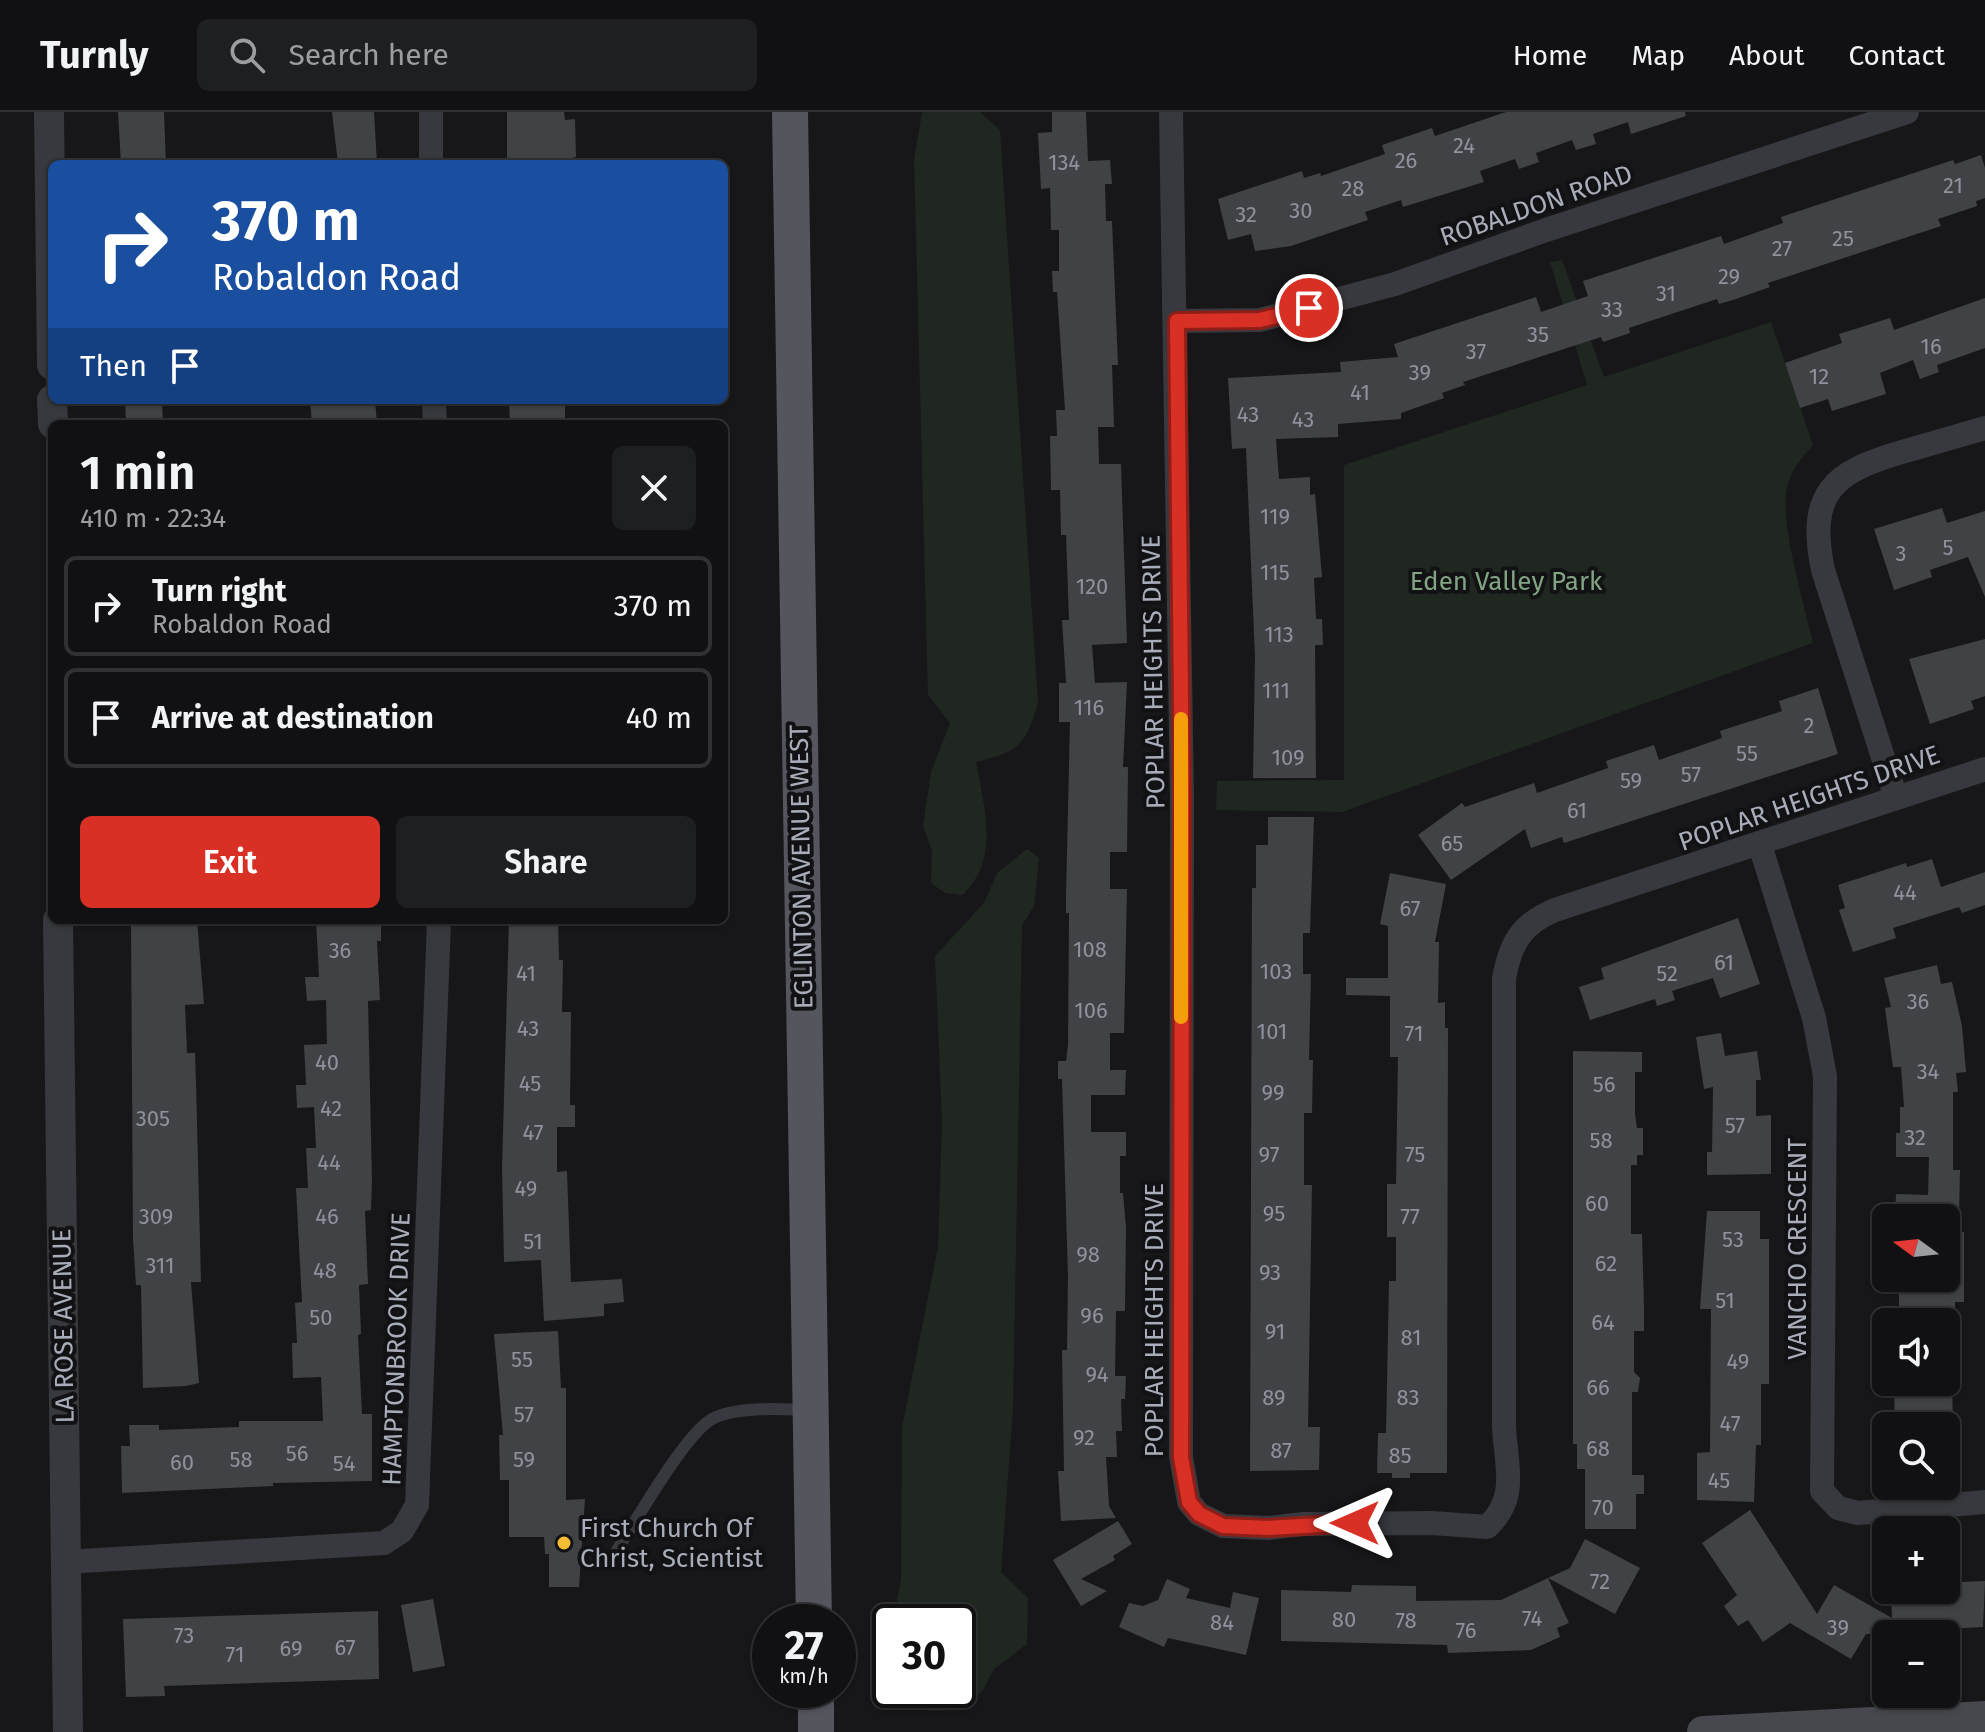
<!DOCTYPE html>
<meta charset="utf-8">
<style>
:root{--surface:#111113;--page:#1e1f21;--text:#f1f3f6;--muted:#9c9da0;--line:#303133;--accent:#d93025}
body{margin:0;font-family:"Fira Sans",sans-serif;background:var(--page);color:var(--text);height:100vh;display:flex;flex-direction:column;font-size:30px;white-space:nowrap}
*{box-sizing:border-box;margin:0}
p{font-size:26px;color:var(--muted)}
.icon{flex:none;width:44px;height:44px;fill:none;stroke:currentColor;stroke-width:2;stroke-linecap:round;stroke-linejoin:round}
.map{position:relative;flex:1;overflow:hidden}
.side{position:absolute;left:48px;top:308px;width:680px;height:504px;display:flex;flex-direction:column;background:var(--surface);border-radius:12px;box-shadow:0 2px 6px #0004,0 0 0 2px var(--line)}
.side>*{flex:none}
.hud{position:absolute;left:48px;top:48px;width:680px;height:244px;border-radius:12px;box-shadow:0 2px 6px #0004,0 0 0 2px var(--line);background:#1a4fa0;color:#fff;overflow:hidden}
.needle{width:52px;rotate:285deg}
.tools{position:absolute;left:1872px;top:1092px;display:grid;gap:16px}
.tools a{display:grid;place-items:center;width:88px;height:88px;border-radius:12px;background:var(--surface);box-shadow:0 2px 6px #0004,0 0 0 2px var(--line);font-size:40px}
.speed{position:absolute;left:752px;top:1492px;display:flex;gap:16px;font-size:40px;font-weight:700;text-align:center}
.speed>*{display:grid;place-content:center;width:104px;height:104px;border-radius:50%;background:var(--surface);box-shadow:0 2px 6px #0004,0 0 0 2px var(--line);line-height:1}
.speed small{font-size:20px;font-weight:400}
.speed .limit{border:4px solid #111;border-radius:12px;background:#fff;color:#111}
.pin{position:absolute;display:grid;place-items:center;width:68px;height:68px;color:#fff;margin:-34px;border:4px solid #fff;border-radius:50%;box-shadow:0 2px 8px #0007}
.me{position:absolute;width:88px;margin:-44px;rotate:270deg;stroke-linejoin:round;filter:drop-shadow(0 0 6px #0008)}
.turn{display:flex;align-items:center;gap:28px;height:168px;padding:0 32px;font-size:36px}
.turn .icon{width:104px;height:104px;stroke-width:2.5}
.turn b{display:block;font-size:56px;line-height:68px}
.then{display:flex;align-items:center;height:76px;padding:0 32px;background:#0003;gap:16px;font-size:30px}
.round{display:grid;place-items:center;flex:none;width:84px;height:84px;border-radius:12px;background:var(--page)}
.summary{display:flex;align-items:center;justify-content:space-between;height:136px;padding:0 32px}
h1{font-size:48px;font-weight:600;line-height:60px}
.action{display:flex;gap:16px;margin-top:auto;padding:16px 32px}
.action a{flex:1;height:92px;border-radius:12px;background:var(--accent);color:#fff;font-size:32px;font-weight:600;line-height:92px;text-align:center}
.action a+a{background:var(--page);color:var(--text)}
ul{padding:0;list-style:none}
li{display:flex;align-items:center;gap:24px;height:100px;margin:0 16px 12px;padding:0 16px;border:4px solid var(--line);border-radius:12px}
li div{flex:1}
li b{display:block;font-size:30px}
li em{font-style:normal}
header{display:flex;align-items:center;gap:48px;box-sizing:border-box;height:112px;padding:0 40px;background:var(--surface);border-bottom:2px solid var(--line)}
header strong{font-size:38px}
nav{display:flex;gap:44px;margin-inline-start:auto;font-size:28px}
.search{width:560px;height:72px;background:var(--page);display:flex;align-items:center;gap:20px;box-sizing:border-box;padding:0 28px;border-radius:12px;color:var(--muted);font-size:30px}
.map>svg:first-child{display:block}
.green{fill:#1f2720}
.building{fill:#414246}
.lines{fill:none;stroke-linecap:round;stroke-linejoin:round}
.service{stroke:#38393e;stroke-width:12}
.minor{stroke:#38393e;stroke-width:24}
.tertiary{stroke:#38393e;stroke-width:30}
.secondary{stroke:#46484e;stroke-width:32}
.primary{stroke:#54555d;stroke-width:36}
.route-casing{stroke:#8d1f18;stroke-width:20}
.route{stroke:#d93025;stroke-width:14}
.slow{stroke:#f59e0b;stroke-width:14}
.poi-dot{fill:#f4be34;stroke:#121214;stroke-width:3}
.labels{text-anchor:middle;stroke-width:8;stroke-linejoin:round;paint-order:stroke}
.number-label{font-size:22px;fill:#8f929c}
.street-label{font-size:26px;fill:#a9adb9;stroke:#121214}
.park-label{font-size:26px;fill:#80a484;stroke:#121214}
.poi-label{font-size:26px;fill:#a9adb9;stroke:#121214;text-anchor:start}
</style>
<header>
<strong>Turnly</strong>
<div class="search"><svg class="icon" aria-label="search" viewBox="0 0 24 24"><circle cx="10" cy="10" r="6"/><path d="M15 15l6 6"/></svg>Search here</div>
<nav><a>Home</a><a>Map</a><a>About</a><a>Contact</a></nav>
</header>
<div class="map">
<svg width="1985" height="1620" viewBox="0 0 1985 1620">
<rect width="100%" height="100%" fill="#171719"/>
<!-- green -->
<g class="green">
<path d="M 922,0 L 980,0 L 1000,18 L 1038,591 C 1026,633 1018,640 976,650 C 984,695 1001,748 962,783 L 945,781 L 931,771 L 932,739 L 923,714 L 931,660 L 950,611 L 928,583 L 914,48 Z"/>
<path d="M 1562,148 L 1604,265 L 1771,210 L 1813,333 C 1801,347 1791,358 1787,376 C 1779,410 1805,494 1813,531 L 1342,700 L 1216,698 L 1217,669 L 1344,668 L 1344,353 L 1587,273 L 1550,150 Z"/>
<polygon points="1027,737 1039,746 1034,794 1022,813 1013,1297 1001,1460 1028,1486 1027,1532 994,1557 983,1578 966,1598 930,1599 897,1585 896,1578 958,1578 958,1510 893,1510 901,1467 902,1316 938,1135 942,1011 935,844 984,791 997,761"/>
</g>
<!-- building -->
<g class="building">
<polygon points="118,0 164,0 166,52 121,52"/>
<polygon points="332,0 374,0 377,52 338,52"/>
<polygon points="507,0 564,0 565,8 575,7 576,45 548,52 507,52"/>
<polygon points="1052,0 1086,0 1088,49 1110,48 1112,72 1105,72 1106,109 1112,109 1118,253 1112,253 1114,315 1098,315 1099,352 1121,352 1127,531 1092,533 1095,571 1127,570 1123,655 1128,655 1127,740 1110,740 1110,777 1127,777 1124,921 1110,921 1110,958 1126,958 1125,983 1091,983 1091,1020 1126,1020 1126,1044 1120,1044 1120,1081 1123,1081 1126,1116 1125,1199 1116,1199 1115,1264 1126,1264 1125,1287 1121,1287 1122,1319 1116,1319 1117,1345 1106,1345 1109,1394 1116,1406 1061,1409 1058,1359 1064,1359 1062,1238 1067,1238 1068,1165 1062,967 1058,967 1058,949 1066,949 1068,933 1069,801 1066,801 1066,785 1070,610 1059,610 1059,571 1066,571 1062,508 1069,508 1066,423 1061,423 1060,378 1051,378 1050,324 1057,324 1056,298 1065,298 1057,180 1053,180 1052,159 1059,159 1059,118 1051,118 1050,76 1041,77 1038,21 1052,20"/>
<polygon points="1506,0 1685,0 1686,4 1631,22 1628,10 1593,22 1596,32 1576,38 1572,28 1536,41 1539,50 1519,57 1515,47 1480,59 1484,70 1403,95 1401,88 1365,100 1368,108 1291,134 1255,139 1251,122 1228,128 1218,87 1302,59 1304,66 1320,61 1321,64 1385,42 1382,33 1432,16 1435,24"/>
<polygon points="1981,43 1985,56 1985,86 1976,89 1977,94 1938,107 1941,114 1768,171 1770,175 1733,188 1719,192 1717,187 1629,216 1630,221 1603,230 1601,225 1463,270 1465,273 1442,281 1444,286 1401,301 1401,307 1338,312 1338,325 1276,327 1279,367 1310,365 1310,383 1315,382 1322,465 1314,466 1316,507 1322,507 1323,533 1315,533 1316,666 1253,666 1255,544 1246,336 1232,337 1228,266 1341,260 1340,250 1398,245 1394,232 1536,185 1541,200 1588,184 1583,169 1721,124 1724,132 1783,111 1781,105 1953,48 1955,52"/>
<polygon points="1985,186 1985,236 1937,253 1939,260 1920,267 1913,248 1880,261 1886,282 1832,299 1828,287 1800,296 1785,251 1842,231 1839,222 1890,206 1894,218"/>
<polygon points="125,288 162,288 163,312 126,312"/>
<polygon points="310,288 375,288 377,312 312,312"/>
<polygon points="565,288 565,312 510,312 509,291"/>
<polygon points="1942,396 1947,411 1985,399 1985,485 1968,445 1930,458 1932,465 1894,478 1874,417"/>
<polygon points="1985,527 1985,584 1971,589 1974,597 1930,612 1909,547"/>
<polygon points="1818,576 1838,642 1564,731 1562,725 1531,736 1525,717 1451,768 1418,723 1462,691 1465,695 1534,671 1537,681 1608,656 1606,649 1654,633 1659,648 1722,626 1720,619 1782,599 1779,589"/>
<polygon points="1268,705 1314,705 1310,821 1303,821 1303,862 1311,862 1309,948 1313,948 1312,1001 1304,1001 1304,1073 1312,1073 1308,1315 1320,1315 1319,1358 1250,1359 1252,776 1256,776 1256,733 1268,733"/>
<polygon points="1932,747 1941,775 1985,760 1985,793 1962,801 1959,795 1893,816 1896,826 1853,840 1839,798 1845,796 1838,773 1906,751 1907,755"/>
<polygon points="1390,761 1446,772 1435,830 1439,830 1438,891 1445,890 1445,916 1448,916 1447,1361 1410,1361 1410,1366 1392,1366 1392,1361 1377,1361 1378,1321 1386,1321 1389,1169 1396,1169 1396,1125 1387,1125 1387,1072 1396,1072 1398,945 1390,945 1390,884 1346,883 1346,866 1388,866 1388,814 1380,812"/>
<polygon points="1738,806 1760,872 1720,886 1713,866 1672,879 1675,888 1657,894 1655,887 1590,908 1579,875 1604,867 1601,856"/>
<polygon points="131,808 197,808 204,892 185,893 187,941 195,941 196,970 201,1170 191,1170 199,1271 186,1274 143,1276 141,1173 136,1173 133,1127"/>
<polygon points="316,808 381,808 381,829 377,829 380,888 368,889 372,1068 371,1098 365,1099 368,1172 359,1173 361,1222 358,1223 362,1302 372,1302 372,1369 273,1371 273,1374 122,1381 121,1334 130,1334 129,1313 159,1313 159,1318 239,1315 239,1309 323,1309 321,1265 293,1266 292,1231 297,1231 295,1191 302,1190 296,1076 308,1076 306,1036 316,1036 314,995 297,996 296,973 306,973 304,933 327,932 326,888 307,889 305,865 319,865"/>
<polygon points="509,808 558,808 559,848 563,848 562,900 571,900 570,993 575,993 575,1015 557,1015 557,1060 567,1059 571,1170 622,1167 624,1190 604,1192 604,1204 544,1209 541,1148 504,1150 502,1056"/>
<polygon points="1937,853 1941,872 1952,870 1962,914 1966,960 1956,961 1958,980 1953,980 1953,1058 1960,1058 1959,1106 1895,1106 1896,1082 1928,1083 1929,1045 1896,1045 1896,1021 1900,1021 1900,995 1904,995 1901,955 1893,955 1885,896 1891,895 1884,866"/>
<polygon points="1721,921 1725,944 1757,939 1761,968 1756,968 1756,1004 1771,1003 1771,1062 1707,1063 1707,1040 1712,1040 1713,975 1704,977 1696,925"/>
<polygon points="1573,939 1642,940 1642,960 1635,960 1635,1002 1637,1016 1643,1016 1643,1043 1637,1043 1637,1053 1631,1053 1631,1122 1642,1122 1644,1195 1644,1219 1634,1219 1634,1260 1640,1266 1638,1280 1632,1280 1632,1363 1644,1363 1644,1382 1636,1382 1636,1417 1585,1417 1585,1357 1577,1357 1577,1332 1573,1332"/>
<polygon points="1707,1099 1760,1099 1760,1127 1769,1127 1769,1272 1761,1272 1761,1333 1756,1333 1754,1390 1697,1388 1697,1341 1710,1340 1711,1197 1700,1197"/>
<polygon points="1946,1120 1964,1120 1964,1190 1955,1190 1955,1210 1899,1210 1899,1166 1946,1166"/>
<polygon points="558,1219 561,1276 566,1276 566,1388 585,1387 579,1475 549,1475 549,1442 545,1442 544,1425 509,1425 509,1368 500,1368 499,1323 503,1323 494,1222"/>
<polygon points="1894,1270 1952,1270 1953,1314 1895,1314"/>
<polygon points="1750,1398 1817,1502 1834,1473 1892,1506 1891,1478 1962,1478 1961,1470 1985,1469 1983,1515 1944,1517 1945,1521 1866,1522 1851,1547 1790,1511 1763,1530 1748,1508 1738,1514 1724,1494 1737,1483 1702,1431"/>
<polygon points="1118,1409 1132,1432 1113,1444 1115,1448 1081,1467 1107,1479 1081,1494 1053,1448"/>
<polygon points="1585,1427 1640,1456 1615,1502 1548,1466 1570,1456"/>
<polygon points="1548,1466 1569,1511 1557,1516 1560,1525 1531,1538 1448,1541 1447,1533 1281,1529 1281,1478 1351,1480 1352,1473 1416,1474 1416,1489 1501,1488"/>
<polygon points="1167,1467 1190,1477 1186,1486 1230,1496 1233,1480 1259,1486 1246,1543 1168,1526 1164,1535 1119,1515 1129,1491 1143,1494 1158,1488"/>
<polygon points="433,1487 445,1554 413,1560 401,1493"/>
<polygon points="378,1499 379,1567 164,1574 165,1584 126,1585 123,1507"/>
</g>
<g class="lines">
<!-- service -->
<path class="service" d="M 609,1451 C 629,1421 684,1322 712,1307 C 735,1294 783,1297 809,1298"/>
<!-- minor -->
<g class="minor">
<polyline points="431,0 431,52"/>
<path d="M 1171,0 L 1182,683 L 1181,1345 L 1189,1390 L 1199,1402 L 1223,1414 L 1268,1416 L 1303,1412 L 1432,1411 L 1487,1415 C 1519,1386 1506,1354 1504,1315 L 1504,867 C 1510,832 1521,812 1555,798 L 1985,657"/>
<polyline points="1177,209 1260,208 1395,172 1546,118 1907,0"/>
<polyline points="434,288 435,312"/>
<path d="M 1896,686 L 1823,458 C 1807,381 1833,360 1902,340 C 1930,332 1957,324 1985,316"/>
<polyline points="1760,733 1814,906 1825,964 1822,1379 1838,1396 1858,1401 1985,1390"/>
<polyline points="65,1450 384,1431 402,1419 417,1393 439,808"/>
</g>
<!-- tertiary -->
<g class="tertiary">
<polyline points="49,0 52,253"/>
<polyline points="52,288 53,312"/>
<polyline points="58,808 68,1620"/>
</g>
<!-- secondary -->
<polyline class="secondary" points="1703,1620 1985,1605"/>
<!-- primary -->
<g class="primary">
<polyline points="790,0 814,1510"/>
<polyline points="816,1578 816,1620"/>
</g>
</g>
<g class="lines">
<!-- route casing -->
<g class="route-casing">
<polyline id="route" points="1309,196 1260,208 1177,209 1182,683 1181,1345 1189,1390 1199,1402 1223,1414 1268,1416 1355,1411"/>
</g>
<!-- route -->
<use href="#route" class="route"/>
<!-- slow -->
<polyline class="slow" points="1181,905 1181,607"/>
</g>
<!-- markers -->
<circle class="poi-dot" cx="564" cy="1431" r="8"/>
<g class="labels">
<!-- number labels -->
<g class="number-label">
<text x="1464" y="41">24</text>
<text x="1406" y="56">26</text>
<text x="1064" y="58">134</text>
<text x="1953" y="81">21</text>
<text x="1353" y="84">28</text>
<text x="1301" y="106">30</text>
<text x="1246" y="110">32</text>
<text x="1843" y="134">25</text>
<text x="1782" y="144">27</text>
<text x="1729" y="172">29</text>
<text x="1666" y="189">31</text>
<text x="1612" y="205">33</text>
<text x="1538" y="230">35</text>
<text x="1931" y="242">16</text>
<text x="1476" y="247">37</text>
<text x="1420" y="268">39</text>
<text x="1819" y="272">12</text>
<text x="1360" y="288">41</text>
<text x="1248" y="310">43</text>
<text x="1303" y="315">43</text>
<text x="1275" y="412">119</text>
<text x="1948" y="443">5</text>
<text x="1901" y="449">3</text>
<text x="1275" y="468">115</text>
<text x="1092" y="482">120</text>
<text x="1279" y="530">113</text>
<text x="1276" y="586">111</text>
<text x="1089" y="603">116</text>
<text x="1809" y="621">2</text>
<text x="1747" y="649">55</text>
<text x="1288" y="653">109</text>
<text x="1691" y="670">57</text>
<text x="1631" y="676">59</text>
<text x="1577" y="706">61</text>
<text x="1452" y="739">65</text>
<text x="1905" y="788">44</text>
<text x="1410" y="804">67</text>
<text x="1090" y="845">108</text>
<text x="340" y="846">36</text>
<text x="1724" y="858">61</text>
<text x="1276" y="867">103</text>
<text x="526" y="869">41</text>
<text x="1667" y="869">52</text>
<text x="1918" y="897">36</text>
<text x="1091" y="906">106</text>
<text x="528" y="924">43</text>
<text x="1272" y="927">101</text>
<text x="1414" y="929">71</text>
<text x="327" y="958">40</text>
<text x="1928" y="967">34</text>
<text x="530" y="979">45</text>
<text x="1604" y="980">56</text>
<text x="1273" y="988">99</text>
<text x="331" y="1004">42</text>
<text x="153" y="1014">305</text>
<text x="1735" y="1021">57</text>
<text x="533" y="1028">47</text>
<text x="1915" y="1033">32</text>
<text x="1601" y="1036">58</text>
<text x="1269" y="1050">97</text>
<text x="1415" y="1050">75</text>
<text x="329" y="1058">44</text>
<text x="526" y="1084">49</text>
<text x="1597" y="1099">60</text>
<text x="1274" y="1109">95</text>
<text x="156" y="1112">309</text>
<text x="327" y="1112">46</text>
<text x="1410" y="1112">77</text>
<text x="1733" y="1135">53</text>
<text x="533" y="1137">51</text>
<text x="1088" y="1150">98</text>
<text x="1606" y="1159">62</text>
<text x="160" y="1161">311</text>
<text x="325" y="1166">48</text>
<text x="1270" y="1168">93</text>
<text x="1725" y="1196">51</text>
<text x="1092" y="1211">96</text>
<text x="321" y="1213">50</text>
<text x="1603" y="1218">64</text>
<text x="1275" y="1227">91</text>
<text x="1411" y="1233">81</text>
<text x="522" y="1255">55</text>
<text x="1738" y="1257">49</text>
<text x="1097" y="1270">94</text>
<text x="1598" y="1283">66</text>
<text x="1274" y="1293">89</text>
<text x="1408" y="1293">83</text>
<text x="524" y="1310">57</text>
<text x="1730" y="1319">47</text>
<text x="1084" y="1333">92</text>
<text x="1598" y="1344">68</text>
<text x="1281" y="1346">87</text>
<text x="297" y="1349">56</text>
<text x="1400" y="1351">85</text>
<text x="241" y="1355">58</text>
<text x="524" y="1355">59</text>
<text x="182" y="1358">60</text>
<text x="344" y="1359">54</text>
<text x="1719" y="1376">45</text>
<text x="1603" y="1403">70</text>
<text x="1600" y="1477">72</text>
<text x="1532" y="1514">74</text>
<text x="1344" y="1515">80</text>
<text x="1406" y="1516">78</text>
<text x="1222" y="1518">84</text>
<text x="1838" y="1523">39</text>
<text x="1466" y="1526">76</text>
<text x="184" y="1531">73</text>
<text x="345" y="1543">67</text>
<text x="291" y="1544">69</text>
<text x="235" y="1550">71</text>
</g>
<!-- street labels -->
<g class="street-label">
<text transform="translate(1536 93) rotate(-19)" y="9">ROBALDON ROAD</text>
<text transform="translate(1153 560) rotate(-91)" y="9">POPLAR HEIGHTS DRIVE</text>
<text transform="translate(1809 686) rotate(-19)" y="9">POPLAR HEIGHTS DRIVE</text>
<text transform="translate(801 755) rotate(-91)" y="9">EGLINTON AVENUE WEST</text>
<text transform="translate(1797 1137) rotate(-90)" y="9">VANCHO CRESCENT</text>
<text transform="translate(1154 1208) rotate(-90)" y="9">POPLAR HEIGHTS DRIVE</text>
<text transform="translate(63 1214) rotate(-91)" y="9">LA ROSE AVENUE</text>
<text transform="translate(396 1237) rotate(-88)" y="9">HAMPTONBROOK DRIVE</text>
</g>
<!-- park labels -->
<g class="park-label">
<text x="1506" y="478">Eden Valley Park</text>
</g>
<!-- poi labels -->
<g class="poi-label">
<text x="580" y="1425">First Church Of<tspan x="580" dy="30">Christ, Scientist</tspan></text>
</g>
</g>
</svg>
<div class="tools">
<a><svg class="needle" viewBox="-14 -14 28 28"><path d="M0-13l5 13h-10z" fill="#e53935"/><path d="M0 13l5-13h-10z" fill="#9c9da0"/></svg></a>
<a><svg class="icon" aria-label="sound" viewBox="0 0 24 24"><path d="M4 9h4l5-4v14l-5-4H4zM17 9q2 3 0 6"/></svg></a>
<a><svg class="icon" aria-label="search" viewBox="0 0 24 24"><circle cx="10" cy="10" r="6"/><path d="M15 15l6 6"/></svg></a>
<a>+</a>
<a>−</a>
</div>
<div class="speed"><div>27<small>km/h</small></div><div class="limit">30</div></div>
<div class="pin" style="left:1309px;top:196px;background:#d93025"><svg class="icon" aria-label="arrive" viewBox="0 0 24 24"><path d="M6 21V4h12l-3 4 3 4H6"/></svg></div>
<svg class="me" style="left:1355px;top:1411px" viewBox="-20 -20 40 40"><path d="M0-17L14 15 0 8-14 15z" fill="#d93025" stroke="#fff" stroke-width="4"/></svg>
<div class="hud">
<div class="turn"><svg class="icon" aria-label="right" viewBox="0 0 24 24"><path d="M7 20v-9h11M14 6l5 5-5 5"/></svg><div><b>370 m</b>Robaldon Road</div></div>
<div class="then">Then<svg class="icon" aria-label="arrive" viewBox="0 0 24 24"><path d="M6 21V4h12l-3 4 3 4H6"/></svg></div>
</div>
<section class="side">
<div class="summary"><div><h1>1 min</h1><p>410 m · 22:34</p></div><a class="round"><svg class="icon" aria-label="close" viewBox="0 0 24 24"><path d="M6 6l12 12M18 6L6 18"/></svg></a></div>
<ul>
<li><svg class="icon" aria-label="right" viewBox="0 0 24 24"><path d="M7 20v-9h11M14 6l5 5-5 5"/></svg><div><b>Turn right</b><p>Robaldon Road</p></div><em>370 m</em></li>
<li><svg class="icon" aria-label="arrive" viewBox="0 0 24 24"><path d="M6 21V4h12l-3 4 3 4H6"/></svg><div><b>Arrive at destination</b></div><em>40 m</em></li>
</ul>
<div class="action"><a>Exit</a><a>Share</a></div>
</section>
</div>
